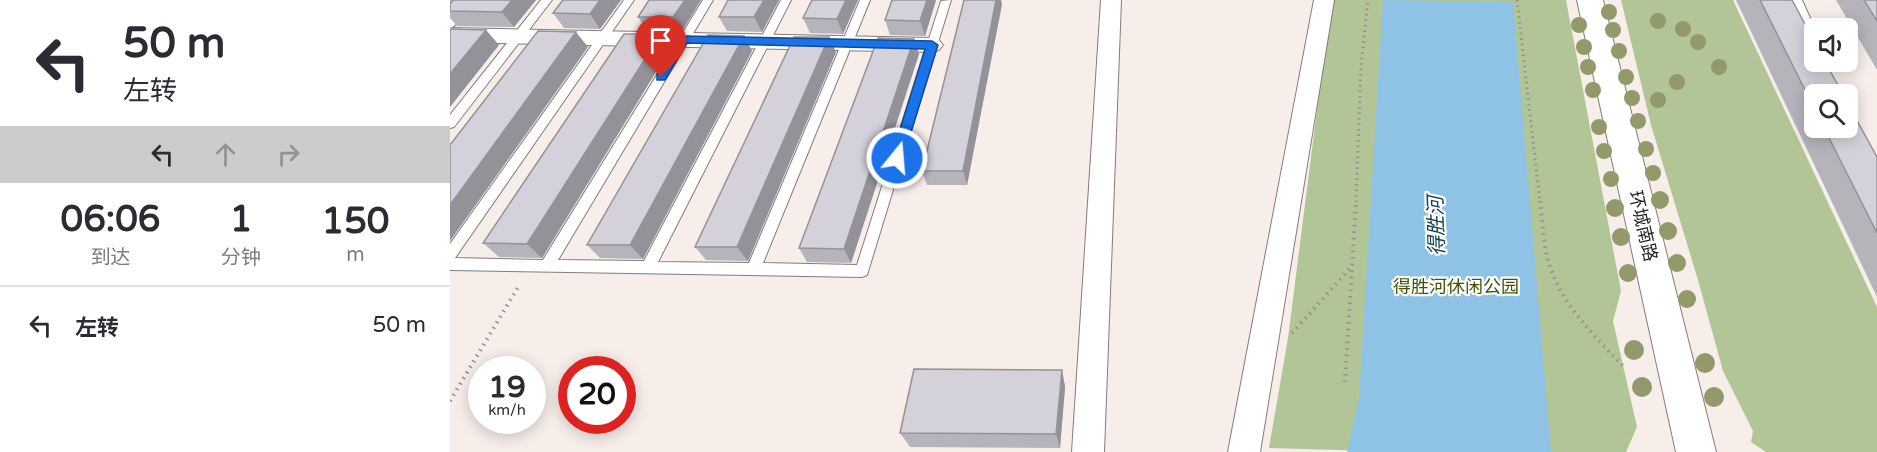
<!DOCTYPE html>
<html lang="zh">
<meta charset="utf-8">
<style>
:root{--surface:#fff;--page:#f2f2f3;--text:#2b2b33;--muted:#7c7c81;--line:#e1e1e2}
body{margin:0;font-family:"Varela Round","Noto Sans SC",sans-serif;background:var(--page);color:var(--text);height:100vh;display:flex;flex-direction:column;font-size:22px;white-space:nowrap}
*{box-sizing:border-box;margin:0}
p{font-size:20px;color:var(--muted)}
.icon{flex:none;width:33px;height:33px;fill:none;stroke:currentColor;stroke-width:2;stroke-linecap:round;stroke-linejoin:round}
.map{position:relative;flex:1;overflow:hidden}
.side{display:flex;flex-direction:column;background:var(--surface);width:450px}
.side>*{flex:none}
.guide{background:#fff;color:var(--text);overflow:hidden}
.controls{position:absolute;left:1354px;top:18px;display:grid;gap:12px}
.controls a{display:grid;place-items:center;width:54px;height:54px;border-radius:9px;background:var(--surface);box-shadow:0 3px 15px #0003;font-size:30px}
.speed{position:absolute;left:18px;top:356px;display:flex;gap:12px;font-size:30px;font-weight:700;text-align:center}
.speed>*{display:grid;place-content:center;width:78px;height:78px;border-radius:50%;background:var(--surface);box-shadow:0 3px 15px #0003;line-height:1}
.speed small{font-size:15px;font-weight:400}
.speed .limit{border:9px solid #d22;background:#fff;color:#111}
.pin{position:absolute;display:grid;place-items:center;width:51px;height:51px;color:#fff;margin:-62px -26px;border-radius:50% 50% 50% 0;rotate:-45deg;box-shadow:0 0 6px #0007}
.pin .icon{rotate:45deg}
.me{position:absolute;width:66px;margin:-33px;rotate:17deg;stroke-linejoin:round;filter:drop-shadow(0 0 4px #0008)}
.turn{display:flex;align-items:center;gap:21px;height:126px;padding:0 24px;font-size:27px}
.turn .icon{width:78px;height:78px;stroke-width:2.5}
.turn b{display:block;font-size:42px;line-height:51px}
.lanes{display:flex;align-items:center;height:57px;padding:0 24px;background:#0003;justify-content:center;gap:30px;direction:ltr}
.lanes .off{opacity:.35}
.eta{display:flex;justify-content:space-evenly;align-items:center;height:102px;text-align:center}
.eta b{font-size:36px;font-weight:800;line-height:42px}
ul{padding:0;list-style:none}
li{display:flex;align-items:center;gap:18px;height:78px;padding:0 24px;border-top:2px solid var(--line)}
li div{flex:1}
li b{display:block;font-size:22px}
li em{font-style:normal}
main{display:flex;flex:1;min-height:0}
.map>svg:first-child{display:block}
.green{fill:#b2c597}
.water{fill:#8ec3e5}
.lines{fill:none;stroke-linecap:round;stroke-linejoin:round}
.service-casing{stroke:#857c79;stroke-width:2}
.minor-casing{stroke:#857c79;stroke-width:2}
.secondary-casing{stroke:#857c79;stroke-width:2}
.path-far1{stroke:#97908d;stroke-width:3;stroke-dasharray:1.5 4;stroke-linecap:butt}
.path{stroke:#97908d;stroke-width:4;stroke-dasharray:1.5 5;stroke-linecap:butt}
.service{fill:#fff;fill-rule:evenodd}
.minor{fill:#fff;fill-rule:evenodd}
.secondary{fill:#fff;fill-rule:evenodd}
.tree{fill:#92996b}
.wall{fill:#b6b4bb}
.shaded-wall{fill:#949299}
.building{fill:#d4d1da;stroke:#949299;stroke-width:1.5}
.route{fill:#1a73e8;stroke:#114b97;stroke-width:1.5}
.labels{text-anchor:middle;stroke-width:4.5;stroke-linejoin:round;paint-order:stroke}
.street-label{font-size:18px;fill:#211e1d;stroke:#fff}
.park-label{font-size:18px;fill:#3f5504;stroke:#fff}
.water-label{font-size:20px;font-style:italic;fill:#164058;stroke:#fff}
</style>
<main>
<section class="side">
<div class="guide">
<div class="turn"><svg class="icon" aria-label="left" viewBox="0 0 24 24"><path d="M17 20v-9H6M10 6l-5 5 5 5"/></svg><div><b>50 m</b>左转</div></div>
<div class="lanes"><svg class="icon" aria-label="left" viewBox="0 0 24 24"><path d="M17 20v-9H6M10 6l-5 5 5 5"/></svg><svg class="icon off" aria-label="ahead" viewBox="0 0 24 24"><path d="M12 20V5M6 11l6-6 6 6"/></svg><svg class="icon off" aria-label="right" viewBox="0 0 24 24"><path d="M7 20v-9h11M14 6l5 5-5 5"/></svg></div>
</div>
<div class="eta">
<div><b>06:06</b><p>到达</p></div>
<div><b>1</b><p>分钟</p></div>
<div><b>150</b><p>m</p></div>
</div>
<ul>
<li><svg class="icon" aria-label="left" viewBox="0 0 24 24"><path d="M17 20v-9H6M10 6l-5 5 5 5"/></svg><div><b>左转</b></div><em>50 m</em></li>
</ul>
</section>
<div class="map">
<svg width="1427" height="452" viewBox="0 0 1427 452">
<rect width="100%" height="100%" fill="#f7ede9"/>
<!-- green -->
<g class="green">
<polygon points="881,0 1116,0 1171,291 1163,321 1187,427 1176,452 956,452 819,448 838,338"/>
<polygon points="1171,0 1283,0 1427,307 1427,452 1316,452 1301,442 1303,431 1273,371 1248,280 1201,125"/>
</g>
<!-- water -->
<polygon class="water" points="933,0 1063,2 1101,452 897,452 909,398"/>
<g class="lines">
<!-- service casing -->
<g class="service-casing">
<g id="service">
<polygon points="15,0 26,0 4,26 0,28 0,17"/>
<polygon points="91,0 102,0 4,127 0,128 0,115"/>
<polygon points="174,0 184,0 5,258 93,260 253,0 263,0 108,260 194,261 331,0 341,0 208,262 299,263 410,0 420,0 313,263 407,265 491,1 501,0 417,275 412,277 0,270 0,244"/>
<polygon points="1342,0 1352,0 1365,29 1365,46 1359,42"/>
</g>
</g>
<!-- minor casing -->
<g class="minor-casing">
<g id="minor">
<polygon points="651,0 671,0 654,452 622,452"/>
<polygon points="864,0 884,0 810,452 778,452"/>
<polygon points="0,28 482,38 489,40 493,45 489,50 482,52 0,42"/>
</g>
</g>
<!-- secondary casing -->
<g class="secondary-casing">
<polygon id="secondary" points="1127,0 1153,0 1266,452 1226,452"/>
</g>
<!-- path-far1 -->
<g class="path-far1">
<polyline points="1067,0 1090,202"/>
<polyline points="906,202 911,67 918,0"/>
</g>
<!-- path -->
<g class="path">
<path d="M 1090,201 C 1092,217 1093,235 1096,252 C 1105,298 1143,335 1174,367"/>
<polyline points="842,333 903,265"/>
<polyline points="895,382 906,201"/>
<polyline points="0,401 70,284"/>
</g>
<!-- service -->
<use href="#service" class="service"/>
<!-- minor -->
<use href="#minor" class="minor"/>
<!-- secondary -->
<use href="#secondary" class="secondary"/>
</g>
<!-- trees -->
<g class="tree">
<circle cx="1159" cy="12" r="8"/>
<circle cx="1208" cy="21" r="8"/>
<circle cx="1129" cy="25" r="8"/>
<circle cx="1233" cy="29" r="8"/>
<circle cx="1163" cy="30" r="8"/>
<circle cx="1248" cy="42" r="8"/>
<circle cx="1134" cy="47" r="8"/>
<circle cx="1169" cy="51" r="8"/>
<circle cx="1138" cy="67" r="8"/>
<circle cx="1269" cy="67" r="8"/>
<circle cx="1176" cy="77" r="8"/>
<circle cx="1227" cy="82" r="8"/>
<circle cx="1143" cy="90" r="8"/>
<circle cx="1182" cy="98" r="8"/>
<circle cx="1208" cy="100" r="8"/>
<circle cx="1188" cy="121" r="8"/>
<circle cx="1149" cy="127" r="8"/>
<circle cx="1196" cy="149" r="8"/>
<circle cx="1154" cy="151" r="8"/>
<circle cx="1203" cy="173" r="8"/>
<circle cx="1161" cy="179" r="8"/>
<circle cx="1210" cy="200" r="9"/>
<circle cx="1165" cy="208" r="9"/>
<circle cx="1218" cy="231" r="9"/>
<circle cx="1171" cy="237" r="9"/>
<circle cx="1227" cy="263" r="9"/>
<circle cx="1178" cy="273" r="9"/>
<circle cx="1237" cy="299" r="9"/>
<circle cx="1184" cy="350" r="10"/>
<circle cx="1255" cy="363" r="10"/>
<circle cx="1192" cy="387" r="10"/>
<circle cx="1264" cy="397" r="10"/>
</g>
<!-- wall -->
<g class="wall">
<polygon points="0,0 86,0 64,27 7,26 0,18"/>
<polygon points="113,0 171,0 150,29 114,28 103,13"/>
<polygon points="199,0 251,0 232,31 197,30 188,17"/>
<polygon points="329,0 312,32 277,31 269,17"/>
<polygon points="408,0 393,34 360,33 353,18"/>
<polygon points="486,0 475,36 440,35 435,20"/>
<polygon points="1286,0 1342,0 1365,94 1365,128 1398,128 1427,157 1427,297"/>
<polygon points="1386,0 1427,0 1427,70"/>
<polygon points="552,4 517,185 477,185 472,171"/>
<polygon points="294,36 302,51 193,259 150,258 137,245"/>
<polygon points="464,39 469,54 401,263 357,262 349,248"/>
<polygon points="220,49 92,258 49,257 33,243"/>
<polygon points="386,52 298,261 256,260 245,247"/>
<polygon points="612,370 615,387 610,448 460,447 450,433"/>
</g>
<!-- shaded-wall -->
<g class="shaded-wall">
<polygon points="62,0 86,0 64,27 52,12"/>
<polygon points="150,0 171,0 150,29 140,14"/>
<polygon points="235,0 251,0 232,31 223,17"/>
<polygon points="314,0 329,0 312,32 304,17"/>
<polygon points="396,0 408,0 393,34 387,19"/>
<polygon points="477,0 486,0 475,36 470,21"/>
<polygon points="546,0 551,0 552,4 517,185 513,171"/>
<polygon points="36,30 49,45 0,107 0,74"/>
<polygon points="126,32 138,47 0,241 0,205"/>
<polygon points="211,34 220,49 92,258 77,244"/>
<polygon points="294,36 302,51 193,259 180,245"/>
<polygon points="379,37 386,52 298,261 287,247"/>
<polygon points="464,39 469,54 401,263 394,249"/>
<polygon points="612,370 615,387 610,448 606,434"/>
</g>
<!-- building -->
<g class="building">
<polygon points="3,0 62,0 52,12 0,11 0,4"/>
<polygon points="113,0 150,0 140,14 103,13"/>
<polygon points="199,0 235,0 223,17 188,17"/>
<polygon points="278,0 314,0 304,17 269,17"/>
<polygon points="362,0 396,0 387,19 353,18"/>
<polygon points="442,0 477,0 470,21 435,20"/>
<polygon points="514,0 546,0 513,171 472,171"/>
<polygon points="1310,0 1342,0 1365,43 1365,62 1375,62 1393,94 1365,94 1365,110"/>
<polygon points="1414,0 1427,0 1427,21"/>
<polygon points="0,29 36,30 0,74"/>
<polygon points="88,31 126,32 0,205 0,145"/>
<polygon points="174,34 211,34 77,244 33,243"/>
<polygon points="258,35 294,36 180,245 137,245"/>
<polygon points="344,37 379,37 287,247 245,247"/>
<polygon points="428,38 464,39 394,249 349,248"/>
<polygon points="1398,104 1427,157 1427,233 1374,128 1398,128"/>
<polygon points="464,369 612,370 606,434 450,433"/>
</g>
<!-- route -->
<polygon class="route" points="234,36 482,41 488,45 453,158 447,163 441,158 475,49 237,43 215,80 207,80 207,74 230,37"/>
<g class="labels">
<!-- street labels -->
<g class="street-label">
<text transform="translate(1193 226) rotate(77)" y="6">环城南路</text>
</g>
<!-- park labels -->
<g class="park-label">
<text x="1006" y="293">得胜河休闲公园</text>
</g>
<!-- water labels -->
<g class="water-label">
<text transform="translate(986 226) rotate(-92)" y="7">得胜河</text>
</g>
</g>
</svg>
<div class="controls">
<a><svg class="icon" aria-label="sound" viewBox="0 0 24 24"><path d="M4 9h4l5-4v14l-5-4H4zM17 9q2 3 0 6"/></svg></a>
<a><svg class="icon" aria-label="search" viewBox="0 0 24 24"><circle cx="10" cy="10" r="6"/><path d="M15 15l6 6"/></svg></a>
</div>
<div class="speed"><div>19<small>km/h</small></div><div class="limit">20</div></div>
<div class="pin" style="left:211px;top:77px;background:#d93025"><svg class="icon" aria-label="arrive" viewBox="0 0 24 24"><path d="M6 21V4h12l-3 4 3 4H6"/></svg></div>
<svg class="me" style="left:447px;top:158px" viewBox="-20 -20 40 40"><circle r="17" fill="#1a73e8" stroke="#fff" stroke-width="3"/><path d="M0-11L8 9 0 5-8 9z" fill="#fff"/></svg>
</div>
</main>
